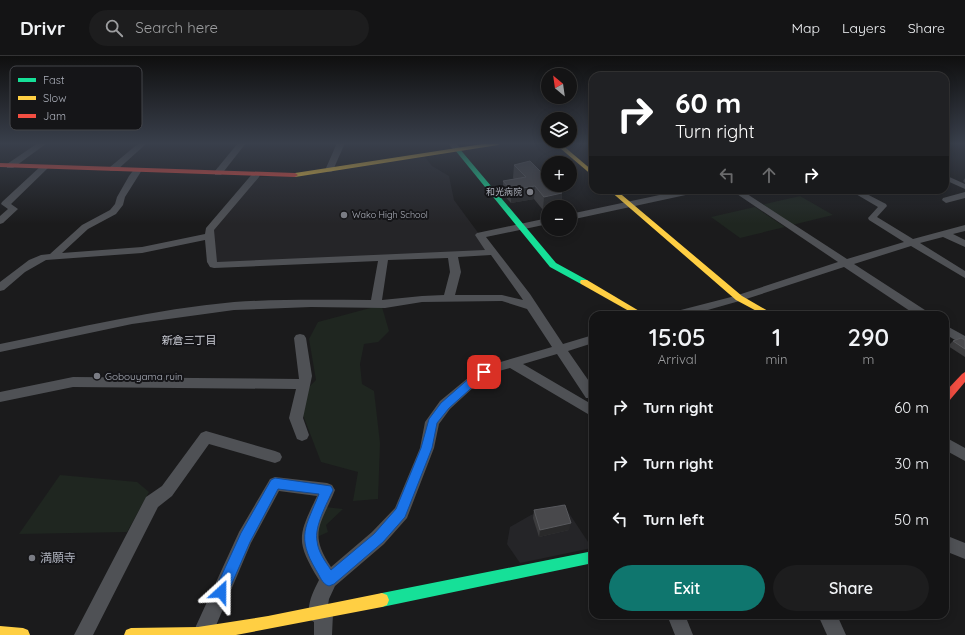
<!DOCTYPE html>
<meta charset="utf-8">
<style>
:root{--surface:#141415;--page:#1d1d1e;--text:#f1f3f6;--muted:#9d9ea0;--line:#333334;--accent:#0f766e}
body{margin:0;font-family:Quicksand,"Noto Sans JP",sans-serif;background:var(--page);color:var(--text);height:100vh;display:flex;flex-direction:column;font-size:15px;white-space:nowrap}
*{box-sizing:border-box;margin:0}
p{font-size:13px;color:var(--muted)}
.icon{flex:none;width:22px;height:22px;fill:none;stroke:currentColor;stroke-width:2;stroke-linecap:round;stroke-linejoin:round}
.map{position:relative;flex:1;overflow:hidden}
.panel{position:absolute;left:589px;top:255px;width:360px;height:308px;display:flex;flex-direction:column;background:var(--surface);border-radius:12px;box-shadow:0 2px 10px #0003,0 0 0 1px var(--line)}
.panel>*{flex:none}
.banner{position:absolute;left:589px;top:16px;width:360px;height:122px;border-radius:12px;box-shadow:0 2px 10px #0003,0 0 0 1px var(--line);background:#202124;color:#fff;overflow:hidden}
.needle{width:26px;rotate:331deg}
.fabs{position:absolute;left:541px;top:12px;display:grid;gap:8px}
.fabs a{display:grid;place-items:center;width:36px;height:36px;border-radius:50%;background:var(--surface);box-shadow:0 2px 10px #0003,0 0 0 1px var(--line);font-size:20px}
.pin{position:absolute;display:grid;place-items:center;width:34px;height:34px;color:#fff;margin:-17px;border-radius:8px;box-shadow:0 2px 6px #0006}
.me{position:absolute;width:44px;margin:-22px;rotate:24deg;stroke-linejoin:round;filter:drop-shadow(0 0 3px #0008)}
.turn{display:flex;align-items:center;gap:14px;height:84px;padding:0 20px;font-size:18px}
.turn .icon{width:52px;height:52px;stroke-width:2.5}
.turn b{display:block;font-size:28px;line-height:34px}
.lanes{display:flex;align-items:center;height:38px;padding:0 20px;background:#0003;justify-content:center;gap:20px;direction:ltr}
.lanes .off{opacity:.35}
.eta{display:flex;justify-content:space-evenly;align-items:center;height:68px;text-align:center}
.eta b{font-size:24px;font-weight:600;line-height:28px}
.cta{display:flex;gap:8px;margin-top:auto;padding:8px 20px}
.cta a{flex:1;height:46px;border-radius:24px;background:var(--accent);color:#fff;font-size:16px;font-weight:600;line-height:46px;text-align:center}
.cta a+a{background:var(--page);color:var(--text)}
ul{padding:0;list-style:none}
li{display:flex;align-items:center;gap:12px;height:56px;padding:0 20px}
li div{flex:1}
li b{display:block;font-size:15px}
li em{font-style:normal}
header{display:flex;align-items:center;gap:24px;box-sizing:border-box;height:56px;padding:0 20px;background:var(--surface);border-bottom:1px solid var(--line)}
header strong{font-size:19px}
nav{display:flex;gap:22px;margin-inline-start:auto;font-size:14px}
.search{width:280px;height:36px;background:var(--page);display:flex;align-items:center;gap:10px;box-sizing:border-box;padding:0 14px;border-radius:22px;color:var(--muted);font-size:15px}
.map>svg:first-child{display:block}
.built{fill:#252528}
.green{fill:#1f2620}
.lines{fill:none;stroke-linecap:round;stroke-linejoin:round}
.street{fill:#4f5155;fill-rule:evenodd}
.fast{fill:#16e098;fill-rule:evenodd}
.slow{fill:#ffcf43;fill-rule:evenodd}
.jam{fill:#f24e42;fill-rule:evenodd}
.wall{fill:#3c3c3e}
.shaded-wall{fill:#29292a}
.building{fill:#48484b;stroke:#58595d}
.route{fill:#1a73e8;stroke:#114b97}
.poi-dot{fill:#7a7c84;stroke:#151518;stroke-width:1.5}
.labels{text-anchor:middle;stroke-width:4;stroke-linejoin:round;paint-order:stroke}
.far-poi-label{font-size:9px;fill:#adb1bc;stroke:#151518;text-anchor:end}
.poi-label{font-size:10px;fill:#adb1bc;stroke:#151518;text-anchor:start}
.neighbourhood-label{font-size:11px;fill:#ced0d8;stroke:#151518}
.near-poi-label{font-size:12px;fill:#adb1bc;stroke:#151518;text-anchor:start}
.key{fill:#151518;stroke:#434449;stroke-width:1}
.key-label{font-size:11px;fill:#adb1bc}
</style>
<header>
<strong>Drivr</strong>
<div class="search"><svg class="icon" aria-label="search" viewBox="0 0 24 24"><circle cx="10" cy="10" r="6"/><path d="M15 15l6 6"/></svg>Search here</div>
<nav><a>Map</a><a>Layers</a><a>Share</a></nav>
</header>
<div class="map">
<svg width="965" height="579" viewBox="0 0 965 579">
<rect width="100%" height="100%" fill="#1b1b1c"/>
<!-- built -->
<g class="built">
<polygon points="425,101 432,110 449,120 454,144 479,178 486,193 484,195 221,207 215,206 211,174 254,122"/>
<polygon points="563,448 592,492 520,507 507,488 510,471 531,459"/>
</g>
<!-- green -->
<g class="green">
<polygon points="800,140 833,159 792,169 761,149"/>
<polygon points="755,151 785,171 740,182 711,161"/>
<polygon points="374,251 382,251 389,275 378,286 364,288 360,308 362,328 374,335 380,387 378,443 353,445 358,416 321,406 303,359 309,331 316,324 309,283 318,266"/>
<polygon points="60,419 137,426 149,436 127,476 19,478"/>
<polygon points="325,451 343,453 326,469 328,476 315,482"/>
</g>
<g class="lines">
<!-- street -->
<g class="street">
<polygon points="38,87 47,87 13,112 7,112 7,108"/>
<polygon points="139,87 147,87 116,115 110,115 110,111"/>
<polygon points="238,87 246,87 221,119 215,119 215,115"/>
<polygon points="337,87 345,87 334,112 335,114 331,116 328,116 326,112"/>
<polygon points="448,87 456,87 461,93 457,95 454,95"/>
<polygon points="42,109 48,109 49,111 11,148 18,153 3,167 0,168 0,160 8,153 1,148 2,146"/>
<path d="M 135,112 L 138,112 L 142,114 L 125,141 L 123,149 L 116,158 L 88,173 L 62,197 L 142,191 L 205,178 L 206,172 L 253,117 L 256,117 L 260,119 L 259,121 L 214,174 L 217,206 L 485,194 L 475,179 L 477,177 L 548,162 L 548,168 L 486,181 L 530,238 L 563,288 L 593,279 L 593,287 L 568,295 L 593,331 L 593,342 L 586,342 L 557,298 L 523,308 L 593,349 L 593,361 L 510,312 L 488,318 L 450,353 L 439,368 L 434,392 L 407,462 L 384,488 L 335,530 L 329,543 L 328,549 L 330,551 L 333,557 L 332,579 L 314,579 L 314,566 L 311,564 C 305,551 313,536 319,524 C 295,485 298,480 317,440 L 279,435 L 251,487 L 212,579 L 194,579 L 194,577 L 196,570 L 239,476 L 270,423 L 275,421 L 327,427 L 332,429 L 335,434 C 321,469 308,476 331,511 L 372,476 L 395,452 L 420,392 L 425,366 L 440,345 L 480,312 L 552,291 L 527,253 L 502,245 L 422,246 L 385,252 L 311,251 L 234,254 L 132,268 L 0,296 L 0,288 C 77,272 155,253 234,246 C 279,243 326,244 371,244 L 378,205 L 214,212 L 210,211 L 207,206 L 205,184 L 142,197 L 46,204 L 25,216 L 4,234 L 0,235 L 0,226 L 29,204 L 41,199 L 50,198 L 82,169 L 110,154 L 115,148 L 117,141 L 129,120 ZM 491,199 L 521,241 L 523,244 L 502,239 L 455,239 L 461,216 L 458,201 ZM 448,202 L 450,216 L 444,239 L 422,240 L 382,244 L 388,204 Z"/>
<polygon points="945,119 965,128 965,133 945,124"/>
<polygon points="683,134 699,134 695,137 570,164 570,158"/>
<polygon points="731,134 741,134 847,203 904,186 869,164 868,162 878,151 849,134 859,134 886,148 887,150 877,161 913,183 965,169 965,175 953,178 965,184 965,191 943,181 920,187 965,215 965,222 911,190 854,208 928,256 930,259 916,259 844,211 743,244 690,259 671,259 673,256 735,240 838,206"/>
<polygon points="965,136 965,142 946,147 942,144 943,142"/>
<polygon points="945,269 965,280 965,290 945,278"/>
<polygon points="300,278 304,279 306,282 312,320 303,362 309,379 307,383 302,385 297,383 289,362 296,333 73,331 0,346 0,336 73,321 299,323 294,282 296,279"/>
<polygon points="206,375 275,395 280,397 282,401 280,405 275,407 209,388 172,440 158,451 93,579 74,579 146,441 162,430 201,377"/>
<polygon points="945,381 965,392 965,405 945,394"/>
<polygon points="945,479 965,487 965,503 945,495"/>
<polygon points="667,559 685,559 693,579 675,579"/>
<polygon points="818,559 837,559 846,579 827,579"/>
</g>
<!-- fast -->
<g class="fast">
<polygon points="455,92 459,92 556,207 587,224 588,226 587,228 581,228 550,211 455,94"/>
<polygon points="593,495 593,507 382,551 377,549 375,544 377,539 382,537"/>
</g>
<!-- slow -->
<g class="slow">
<polygon points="489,87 501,87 498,89 295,121 292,119 295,117"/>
<polygon points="554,87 560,87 593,115 593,120"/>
<polygon points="609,134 616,134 742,240 775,259 764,259 736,244"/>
<polygon points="581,224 587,224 646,259 636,259 581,228 580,226"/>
<polygon points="382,537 387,539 389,544 387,549 382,551 236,579 124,579 126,574 131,572 198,571 268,560"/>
<polygon points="0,570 23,572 28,574 30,579 0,579"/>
</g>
<!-- jam -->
<g class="jam">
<polygon points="0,107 295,117 298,119 295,121 0,111"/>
<polygon points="965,316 965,326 949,345 945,346 945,336 962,318"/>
</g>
</g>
<!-- wall -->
<g class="wall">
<polygon points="514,109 562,137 561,150 543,154 534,143 511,147 503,138 503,125 514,123 513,122"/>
<polygon points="965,122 965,127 963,125"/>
<polygon points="965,284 965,301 948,290 953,285"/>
<polygon points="534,454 569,474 539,481 533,462"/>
</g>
<!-- shaded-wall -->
<g class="shaded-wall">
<polygon points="535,130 534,143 511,147 511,134"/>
<polygon points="562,137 561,150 557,151 548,151 548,153 543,154 544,141"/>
<polygon points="571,467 569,474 539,481 540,474"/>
</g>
<!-- building -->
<g class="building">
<polygon points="530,105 548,123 548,129 554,129 562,137 544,141 535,130 511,134 503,125 526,121 514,109"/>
<polygon points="961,282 965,284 965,293 953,285"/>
<polygon points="565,449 571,467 540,474 534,454"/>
</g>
<!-- sky -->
<linearGradient id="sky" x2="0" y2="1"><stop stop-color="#0f0f0f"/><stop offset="0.52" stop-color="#393f4b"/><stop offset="1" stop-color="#393f4b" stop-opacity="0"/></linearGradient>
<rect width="965" height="168" fill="url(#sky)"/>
<!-- route -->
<path class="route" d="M 484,312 L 487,313 L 488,316 L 487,318 L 449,352 L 437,367 L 432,392 L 405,461 L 383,486 L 334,528 L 329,530 C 322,528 320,520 316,514 C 296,480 306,471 319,438 L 278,433 L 250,486 L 226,541 L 221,543 L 216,541 L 214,536 L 241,477 L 271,424 L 275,422 L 331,430 L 333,434 C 327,447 314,471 317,485 C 318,496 325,505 331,514 L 374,478 L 396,453 L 421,392 L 429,363 L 441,347 L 480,313 Z"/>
<!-- markers -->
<g class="poi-dot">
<circle cx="530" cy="136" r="4"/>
<circle cx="344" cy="159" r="4"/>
<circle cx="97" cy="320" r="4"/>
<circle cx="32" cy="502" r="4"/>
</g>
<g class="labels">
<!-- far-poi labels -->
<g class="far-poi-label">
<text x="522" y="139">和光病院</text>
<text x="352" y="162" text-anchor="start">Wako High School</text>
</g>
<!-- poi labels -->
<g class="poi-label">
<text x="105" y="324">Gobouyama ruin</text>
</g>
<!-- neighbourhood labels -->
<g class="neighbourhood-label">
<text x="189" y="288">新倉三丁目</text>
</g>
<!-- near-poi labels -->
<g class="near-poi-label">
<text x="40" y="506">満願寺</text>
</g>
</g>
<!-- legend -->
<rect x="10" y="10" width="132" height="64" rx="6" class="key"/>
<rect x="18" y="22" width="18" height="4" fill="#16e098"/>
<rect x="18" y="40" width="18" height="4" fill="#ffcf43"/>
<rect x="18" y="58" width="18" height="4" fill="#f24e42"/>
<g class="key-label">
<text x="43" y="28">Fast</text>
<text x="43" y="46">Slow</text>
<text x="43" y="64">Jam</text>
</g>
</svg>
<div class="fabs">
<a><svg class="needle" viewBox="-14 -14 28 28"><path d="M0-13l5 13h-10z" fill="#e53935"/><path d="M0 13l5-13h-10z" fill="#9d9ea0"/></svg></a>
<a><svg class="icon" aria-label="layers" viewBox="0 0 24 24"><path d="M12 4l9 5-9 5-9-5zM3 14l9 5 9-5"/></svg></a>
<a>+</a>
<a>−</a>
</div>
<div class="pin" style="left:484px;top:316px;background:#d93025"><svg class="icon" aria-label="arrive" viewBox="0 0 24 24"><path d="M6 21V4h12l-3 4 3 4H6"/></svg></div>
<svg class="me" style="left:221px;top:536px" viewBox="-20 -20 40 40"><path d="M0-17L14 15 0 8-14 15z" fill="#1a73e8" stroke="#fff" stroke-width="4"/></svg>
<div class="banner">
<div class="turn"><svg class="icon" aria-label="right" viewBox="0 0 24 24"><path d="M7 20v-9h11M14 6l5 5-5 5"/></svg><div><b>60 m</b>Turn right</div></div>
<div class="lanes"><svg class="icon off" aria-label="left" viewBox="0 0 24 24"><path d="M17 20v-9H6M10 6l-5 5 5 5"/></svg><svg class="icon off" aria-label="ahead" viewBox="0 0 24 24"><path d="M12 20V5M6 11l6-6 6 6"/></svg><svg class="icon" aria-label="right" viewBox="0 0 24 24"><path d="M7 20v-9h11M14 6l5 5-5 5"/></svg></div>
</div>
<section class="panel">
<div class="eta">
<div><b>15:05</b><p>Arrival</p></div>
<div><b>1</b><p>min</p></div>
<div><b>290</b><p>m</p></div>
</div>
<ul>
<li><svg class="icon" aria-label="right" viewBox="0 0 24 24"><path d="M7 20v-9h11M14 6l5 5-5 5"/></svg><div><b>Turn right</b></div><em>60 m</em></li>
<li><svg class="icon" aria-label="right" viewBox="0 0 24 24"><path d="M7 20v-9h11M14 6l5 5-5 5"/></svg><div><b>Turn right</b></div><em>30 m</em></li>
<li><svg class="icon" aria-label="left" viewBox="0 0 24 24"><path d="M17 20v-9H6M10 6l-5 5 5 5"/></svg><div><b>Turn left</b></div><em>50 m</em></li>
</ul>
<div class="cta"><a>Exit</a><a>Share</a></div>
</section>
</div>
